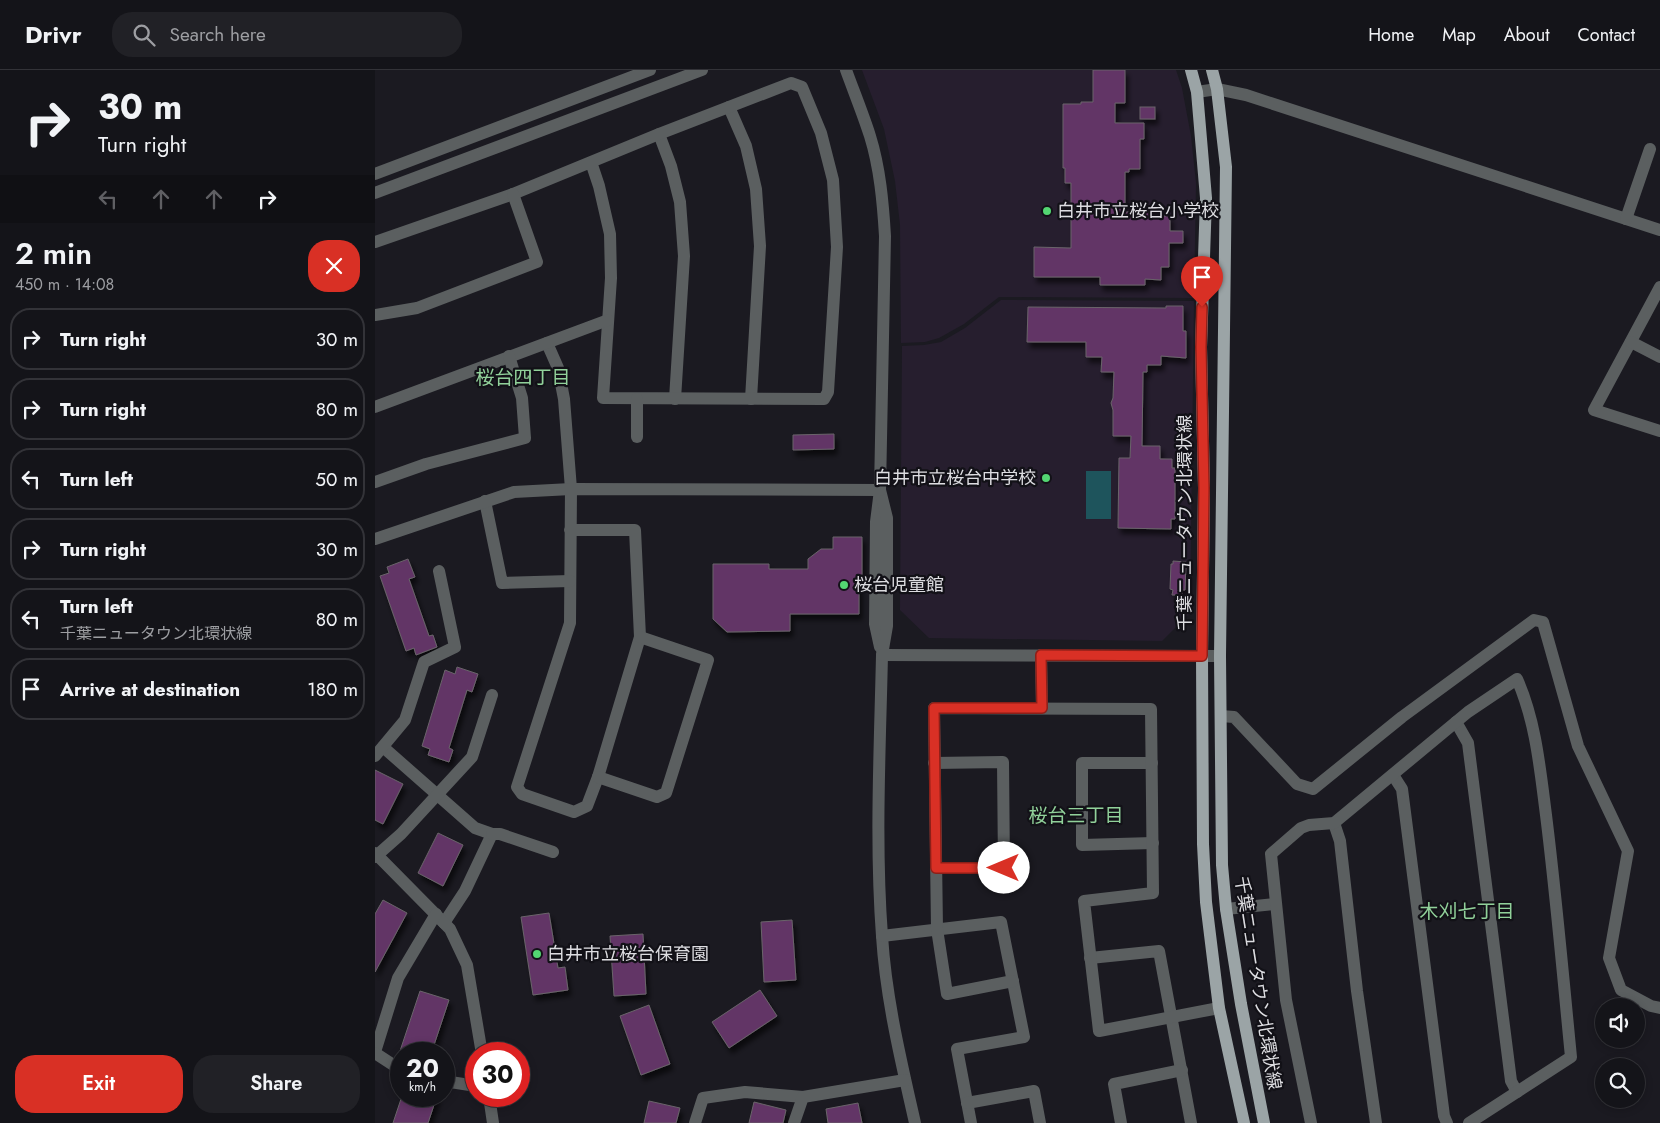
<!DOCTYPE html>
<meta charset="utf-8">
<style>
:root{--surface:#141419;--page:#212126;--text:#f1f3f6;--muted:#9d9ea2;--line:#333338;--accent:#d93025}
body{margin:0;font-family:Jost,"Noto Sans JP",sans-serif;background:var(--page);color:var(--text);height:100vh;display:flex;flex-direction:column;font-size:19px;white-space:nowrap}
*{box-sizing:border-box;margin:0}
p{font-size:16px;color:var(--muted)}
.icon{flex:none;width:28px;height:28px;fill:none;stroke:currentColor;stroke-width:2;stroke-linecap:round;stroke-linejoin:round}
.map{position:relative;flex:1;overflow:hidden}
.panel{display:flex;flex-direction:column;background:var(--surface);width:375px}
.panel>*{flex:none}
.hud{background:#141419;color:var(--text);overflow:hidden}
.tools{position:absolute;left:1220px;top:928px;display:grid;gap:10px}
.tools a{display:grid;place-items:center;width:50px;height:50px;border-radius:50%;background:var(--surface);box-shadow:0 2px 8px #0003,0 0 0 1px var(--line);font-size:25px}
.speed{position:absolute;left:15px;top:972px;display:flex;gap:10px;font-size:25px;font-weight:700;text-align:center}
.speed>*{display:grid;place-content:center;width:65px;height:65px;border-radius:50%;background:var(--surface);box-shadow:0 2px 8px #0003,0 0 0 1px var(--line);line-height:1}
.speed small{font-size:12px;font-weight:400}
.speed .limit{border:8px solid #d22;background:#fff;color:#111}
.pin{position:absolute;display:grid;place-items:center;width:42px;height:42px;color:#fff;margin:-51px -21px;border-radius:50% 50% 50% 0;rotate:-45deg;box-shadow:0 0 5px #0007}
.pin .icon{rotate:45deg}
.me{position:absolute;width:55px;margin:-28px;rotate:270deg;stroke-linejoin:round;filter:drop-shadow(0 0 4px #0008)}
.turn{display:flex;align-items:center;gap:18px;height:105px;padding:0 15px;font-size:22px}
.turn .icon{width:65px;height:65px;stroke-width:2.5}
.turn b{display:block;font-size:35px;line-height:42px}
.lanes{display:flex;align-items:center;height:48px;padding:0 15px;background:#0003;justify-content:center;gap:25px;direction:ltr}
.lanes .off{opacity:.35}
.round{display:grid;place-items:center;flex:none;width:52px;height:52px;border-radius:20px;background:var(--page)}
.summary{display:flex;align-items:center;justify-content:space-between;height:85px;padding:0 15px}
h1{font-size:30px;font-weight:600;line-height:38px}
.cta{display:flex;gap:10px;margin-top:auto;padding:10px 15px}
.cta a{flex:1;height:58px;border-radius:20px;background:var(--accent);color:#fff;font-size:20px;font-weight:600;line-height:58px;text-align:center}
.cta a+a{background:var(--page);color:var(--text)}
ul{padding:0;list-style:none}
li{display:flex;align-items:center;gap:15px;height:62px;margin:0 10px 8px;padding:0 5px;border:2px solid var(--line);border-radius:20px}
li div{flex:1}
li b{display:block;font-size:19px}
li em{font-style:normal}
header{display:flex;align-items:center;gap:30px;box-sizing:border-box;height:70px;padding:0 25px;background:var(--surface);border-bottom:1px solid var(--line)}
header strong{font-size:24px}
nav{display:flex;gap:28px;margin-inline-start:auto;font-size:18px}
.search{width:350px;height:45px;background:var(--page);display:flex;align-items:center;gap:12px;box-sizing:border-box;padding:0 18px;border-radius:20px;color:var(--muted);font-size:19px}
main{display:flex;flex:1;min-height:0}
.map>svg:first-child{display:block}
.education{fill:#261e2e}
.water{fill:#1e545c}
.building{fill:#623566;stroke:#6a646a;filter:url(#shadow)}
.lines{fill:none;stroke-linecap:round;stroke-linejoin:round}
.minor{stroke:#5b5f60;stroke-width:12}
.major{stroke:#9ba4a6;stroke-width:12}
.route-casing{stroke:#8d1f18;stroke-width:12}
.route{stroke:#d93025;stroke-width:9}
.poi-dot{fill:#53d672;stroke:#121117;stroke-width:2}
.labels{text-anchor:middle;stroke-width:4.5;stroke-linejoin:round;paint-order:stroke}
.poi-label{font-size:18px;fill:#dddde1;stroke:#121117;text-anchor:start}
.street-label{font-size:18px;fill:#dddde1;stroke:#121117}
.neighbourhood-label{font-size:19px;fill:#91d19a;stroke:#121117}
</style>
<header>
<strong>Drivr</strong>
<div class="search"><svg class="icon" aria-label="search" viewBox="0 0 24 24"><circle cx="10" cy="10" r="6"/><path d="M15 15l6 6"/></svg>Search here</div>
<nav><a>Home</a><a>Map</a><a>About</a><a>Contact</a></nav>
</header>
<main>
<section class="panel">
<div class="hud">
<div class="turn"><svg class="icon" aria-label="right" viewBox="0 0 24 24"><path d="M7 20v-9h11M14 6l5 5-5 5"/></svg><div><b>30 m</b>Turn right</div></div>
<div class="lanes"><svg class="icon off" aria-label="left" viewBox="0 0 24 24"><path d="M17 20v-9H6M10 6l-5 5 5 5"/></svg><svg class="icon off" aria-label="ahead" viewBox="0 0 24 24"><path d="M12 20V5M6 11l6-6 6 6"/></svg><svg class="icon off" aria-label="ahead" viewBox="0 0 24 24"><path d="M12 20V5M6 11l6-6 6 6"/></svg><svg class="icon" aria-label="right" viewBox="0 0 24 24"><path d="M7 20v-9h11M14 6l5 5-5 5"/></svg></div>
</div>
<div class="summary"><div><h1>2 min</h1><p>450 m · 14:08</p></div><a class="round" style="background:#d93025;color:#fff"><svg class="icon" aria-label="close" viewBox="0 0 24 24"><path d="M6 6l12 12M18 6L6 18"/></svg></a></div>
<ul>
<li><svg class="icon" aria-label="right" viewBox="0 0 24 24"><path d="M7 20v-9h11M14 6l5 5-5 5"/></svg><div><b>Turn right</b></div><em>30 m</em></li>
<li><svg class="icon" aria-label="right" viewBox="0 0 24 24"><path d="M7 20v-9h11M14 6l5 5-5 5"/></svg><div><b>Turn right</b></div><em>80 m</em></li>
<li><svg class="icon" aria-label="left" viewBox="0 0 24 24"><path d="M17 20v-9H6M10 6l-5 5 5 5"/></svg><div><b>Turn left</b></div><em>50 m</em></li>
<li><svg class="icon" aria-label="right" viewBox="0 0 24 24"><path d="M7 20v-9h11M14 6l5 5-5 5"/></svg><div><b>Turn right</b></div><em>30 m</em></li>
<li><svg class="icon" aria-label="left" viewBox="0 0 24 24"><path d="M17 20v-9H6M10 6l-5 5 5 5"/></svg><div><b>Turn left</b><p>千葉ニュータウン北環状線</p></div><em>80 m</em></li>
<li><svg class="icon" aria-label="arrive" viewBox="0 0 24 24"><path d="M6 21V4h12l-3 4 3 4H6"/></svg><div><b>Arrive at destination</b></div><em>180 m</em></li>
</ul>
<div class="cta"><a>Exit</a><a>Share</a></div>
</section>
<div class="map">
<svg width="1285" height="1053" viewBox="0 0 1285 1053">
<defs>
<filter id="shadow"><feDropShadow dx="3" dy="5.5" stdDeviation="2.5" flood-color="#0009"/></filter>
</defs>
<rect width="100%" height="100%" fill="#1b1a21"/>
<!-- education -->
<g class="education">
<polygon points="487,0 801,0 807,18 816,66 821,113 819,228 624,227 589,254 564,268 550,272 526,273 525,155 520,111 509,59"/>
<polygon points="626,230 819,231 815,543 787,571 554,568 525,540 527,276 549,275 566,272 590,258"/>
</g>
<!-- water -->
<rect class="water" x="711" y="401" width="25" height="48"/>
<!-- building -->
<g class="building">
<polygon points="718,0 750,0 750,33 740,33 740,53 769,53 769,69 765,69 765,99 754,99 754,102 750,102 750,142 778,142 778,144 787,144 787,146 795,146 795,161 808,161 808,173 794,173 794,197 786,197 786,210 770,209 770,215 725,215 725,207 659,207 659,177 696,178 696,113 690,113 690,98 688,98 688,34 706,34 706,32 718,32"/>
<rect x="765" y="37" width="15" height="12"/>
<polygon points="791,236 808,236 808,261 811,261 811,288 786,286 786,295 772,295 772,302 768,302 767,376 785,376 785,389 797,389 797,398 800,398 800,449 796,449 796,459 743,458 744,388 755,388 756,366 738,366 738,340 736,333 738,328 739,302 726,302 727,287 711,287 711,272 652,272 653,237 791,238"/>
<polygon points="459,364 459,379 418,380 418,365"/>
<polygon points="458,467 487,467 487,507 484,507 484,544 415,544 415,561 352,562 338,549 338,494 394,494 394,499 433,499 433,489 446,479 458,479"/>
<polygon points="33,489 40,507 34,509 54,566 58,565 62,577 41,585 39,578 31,581 5,506 14,503 12,497"/>
<polygon points="798,491 811,492 810,520 807,520 807,525 797,525 798,520 795,519 796,494 798,494"/>
<polygon points="82,597 103,604 97,622 92,620 74,678 78,680 74,692 53,685 55,679 47,676 70,600 80,604"/>
<polygon points="0,700 28,714 8,754 0,750"/>
<polygon points="63,763 88,775 68,816 43,803"/>
<polygon points="8,830 32,843 0,902 0,844"/>
<polygon points="174,843 183,898 190,897 193,920 158,925 146,847"/>
<polygon points="417,850 421,910 389,912 386,852"/>
<polygon points="268,864 271,924 239,926 235,866"/>
<polygon points="385,920 402,946 354,978 337,952"/>
<polygon points="45,921 74,930 56,984 24,984"/>
<polygon points="274,935 295,994 266,1005 245,946"/>
<polygon points="27,1026 62,1026 53,1053 18,1053"/>
<polygon points="274,1031 305,1038 301,1053 269,1053"/>
<polygon points="379,1032 411,1040 408,1053 374,1053"/>
<polygon points="483,1033 487,1053 453,1053 451,1039"/>
</g>
<g class="lines">
<!-- minor -->
<g class="minor">
<path d="M 471,0 C 479,22 488,44 495,66 C 505,98 508,133 510,166 L 505,420 L 501,452 L 500,554 L 505,577"/>
<polyline points="822,22 842,19 871,25 1285,160"/>
<polyline points="354,37 371,76 381,119 385,176 376,329"/>
<polyline points="284,64 296,96 305,132 309,186 300,329"/>
<polyline points="0,104 275,0"/>
<polyline points="0,123 327,0"/>
<polyline points="1251,149 1275,79"/>
<polyline points="0,172 138,124 284,64 416,13 427,17 446,63 458,110 462,177 453,322 449,329 228,328 236,208 235,164 224,116 216,92"/>
<polyline points="1285,217 1219,340 1285,361"/>
<polyline points="0,245 42,238 162,192 138,124"/>
<polyline points="1256,272 1285,287"/>
<polyline points="172,273 183,298 189,329 196,419 195,553 142,717 147,724 199,742 212,736 223,707 265,567 260,460 195,460"/>
<polyline points="0,337 233,250"/>
<polyline points="262,367 262,329"/>
<polyline points="0,412 51,394 150,368 147,328 134,286"/>
<path d="M 505,420 L 512,448 L 512,556 L 507,585 C 505,678 500,773 507,866 C 511,929 526,991 540,1053"/>
<polyline points="110,431 127,513 195,511"/>
<polyline points="0,469 139,422 196,419 505,420"/>
<polyline points="507,585 845,586"/>
<polyline points="666,585 667,638"/>
<polyline points="846,646 859,647 922,714 938,719 1027,647 1159,550 1168,552 1203,676 1253,781 1234,888 1246,920 1276,936 1285,938"/>
<polyline points="1081,652 1093,673 1136,1011 1142,1022"/>
<polyline points="8,677 100,758 117,764 90,821 69,853"/>
<polyline points="0,686 30,650 49,592 80,577 64,501"/>
<polyline points="559,693 628,692 629,798 561,798"/>
<polyline points="777,693 707,693 707,775 778,773"/>
<polyline points="1018,705 1027,719 1069,1046 1072,1053"/>
<polyline points="223,707 282,727 291,723 333,590 265,567"/>
<polyline points="959,753 965,771 982,921 1001,1053"/>
<polyline points="117,764 125,764 178,782"/>
<polyline points="0,783 75,859 92,895 107,984"/>
<polyline points="0,787 26,764 97,687 117,625"/>
<polyline points="851,839 900,834"/>
<polyline points="507,866 626,852 649,967 582,979 596,1053"/>
<polyline points="715,888 784,881 816,1053"/>
<polyline points="638,911 572,924 562,859 559,638 776,639 778,823 709,831 724,961 844,938"/>
<polyline points="0,982 23,908 61,844"/>
<polyline points="0,983 26,1000"/>
<polyline points="69,1011 101,1016"/>
<polyline points="114,1026 118,1053"/>
<polyline points="592,1033 659,1021 665,1053"/>
<polyline points="320,1053 328,1028 370,1022 428,1027"/>
<polyline points="419,1053 428,1027 530,1010"/>
<polyline points="746,1053 739,1014 807,1000"/>
<path d="M 936,1053 L 911,930 L 896,784 L 926,758 L 934,755 L 959,753 L 1093,642 L 1142,609 C 1161,652 1165,699 1171,745 C 1181,825 1188,906 1196,987 L 1094,1053"/>
</g>
<!-- major -->
<g class="major">
<polyline points="816,0 822,22 831,128 826,277 829,418 827,586 828,774 831,832 844,938 869,1053"/>
<polyline points="837,0 842,19 851,97 845,586 847,795 851,839 866,934 889,1053"/>
</g>
</g>
<g class="lines">
<!-- route casing -->
<g class="route-casing">
<polyline id="route" points="629,798 561,798 559,638 667,638 666,585 827,586 829,418 826,277 827,237"/>
</g>
<!-- route -->
<use href="#route" class="route"/>
</g>
<!-- markers -->
<g class="poi-dot">
<circle cx="672" cy="141" r="5"/>
<circle cx="671" cy="408" r="5"/>
<circle cx="469" cy="515" r="5"/>
<circle cx="162" cy="884" r="5"/>
</g>
<g class="labels">
<!-- poi labels -->
<g class="poi-label">
<text x="682" y="147">白井市立桜台小学校</text>
<text x="661" y="414" text-anchor="end">白井市立桜台中学校</text>
<text x="479" y="521">桜台児童館</text>
<text x="172" y="890">白井市立桜台保育園</text>
</g>
<!-- street labels -->
<g class="street-label">
<text transform="translate(810 453) rotate(-90)" y="6">千葉ニュータウン北環状線</text>
<text transform="translate(883 913) rotate(81)" y="6">千葉ニュータウン北環状線</text>
</g>
<!-- neighbourhood labels -->
<g class="neighbourhood-label">
<text x="148" y="314">桜台四丁目</text>
<text x="701" y="752">桜台三丁目</text>
<text x="1092" y="848">木刈七丁目</text>
</g>
</g>
</svg>
<div class="tools">
<a><svg class="icon" aria-label="sound" viewBox="0 0 24 24"><path d="M4 9h4l5-4v14l-5-4H4zM17 9q2 3 0 6"/></svg></a>
<a><svg class="icon" aria-label="search" viewBox="0 0 24 24"><circle cx="10" cy="10" r="6"/><path d="M15 15l6 6"/></svg></a>
</div>
<div class="speed"><div>20<small>km/h</small></div><div class="limit">30</div></div>
<div class="pin" style="left:827px;top:237px;background:#d93025"><svg class="icon" aria-label="arrive" viewBox="0 0 24 24"><path d="M6 21V4h12l-3 4 3 4H6"/></svg></div>
<svg class="me" style="left:629px;top:798px" viewBox="-20 -20 40 40"><circle r="19" fill="#fff"/><path d="M0-13L10 11 0 6-10 11z" fill="#d93025"/></svg>
</div>
</main>
